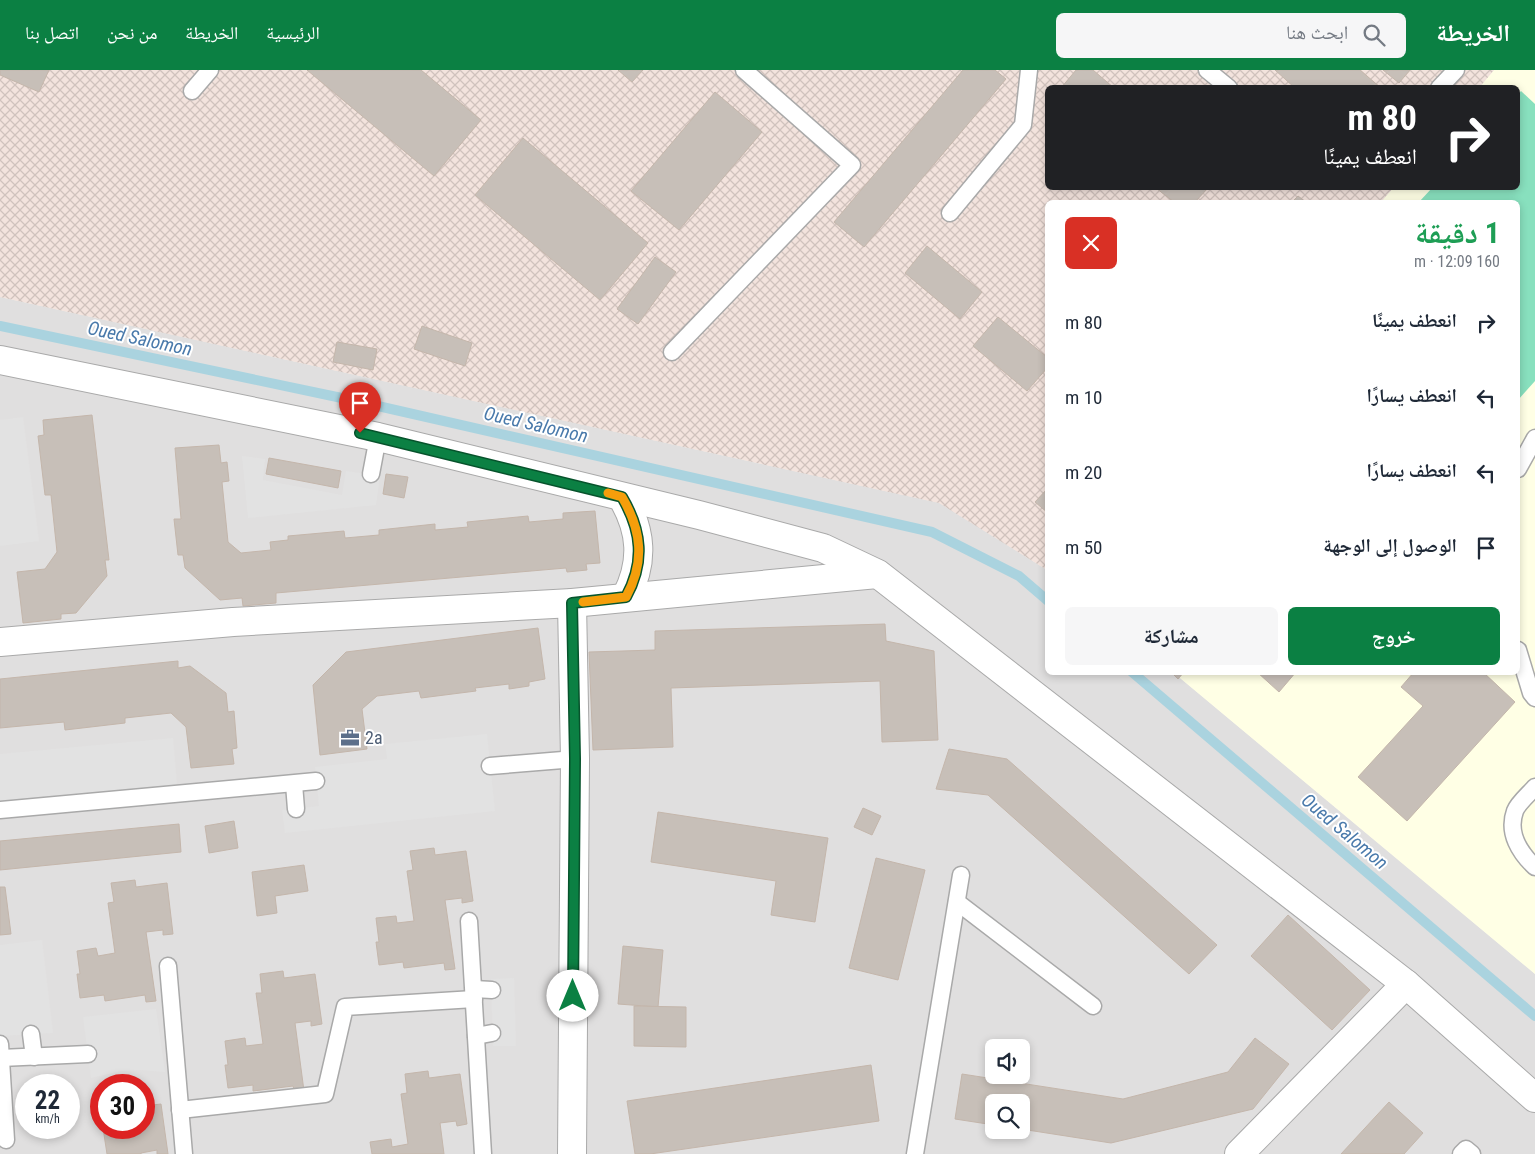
<!DOCTYPE html>
<html lang="ar">
<meta charset="utf-8">
<style>
:root{--surface:#fff;--page:#f6f6f7;--text:#1f2937;--muted:#747a83;--accent:#0b8043}
body{margin:0;font-family:"Roboto Condensed","Noto Naskh Arabic",sans-serif;background:var(--page);color:var(--text);direction:rtl;height:100vh;display:flex;flex-direction:column;font-size:19px;white-space:nowrap}
*{box-sizing:border-box;margin:0}
p{font-size:16px;color:var(--muted)}
.icon{flex:none;width:28px;height:28px;fill:none;stroke:currentColor;stroke-width:2;stroke-linecap:round;stroke-linejoin:round}
.map{position:relative;flex:1;overflow:hidden;direction:ltr}
.sheet{position:absolute;left:1045px;top:130px;width:475px;height:475px;display:flex;flex-direction:column;background:var(--surface);border-radius:8px;box-shadow:0 2px 8px #0003;direction:rtl}
.sheet>*{flex:none}
.top-card{position:absolute;left:1045px;top:15px;width:475px;height:105px;border-radius:8px;box-shadow:0 2px 8px #0003;direction:rtl;background:#202124;color:#fff;overflow:hidden}
.controls{position:absolute;left:985px;top:969px;display:grid;gap:10px}
.controls a{display:grid;place-items:center;width:45px;height:45px;border-radius:8px;background:var(--surface);box-shadow:0 2px 8px #0003;font-size:25px}
.speed{position:absolute;left:15px;top:1004px;display:flex;gap:10px;font-size:25px;font-weight:700;text-align:center}
.speed>*{display:grid;place-content:center;width:65px;height:65px;border-radius:50%;background:var(--surface);box-shadow:0 2px 8px #0003;line-height:1}
.speed small{font-size:12px;font-weight:400}
.speed .limit{border:8px solid #d22;background:#fff;color:#111}
.pin{position:absolute;display:grid;place-items:center;width:42px;height:42px;color:#fff;margin:-51px -21px;border-radius:50% 50% 50% 0;rotate:-45deg;box-shadow:0 0 5px #0007}
.pin .icon{rotate:45deg}
.me{position:absolute;width:55px;margin:-28px;rotate:0deg;stroke-linejoin:round;filter:drop-shadow(0 0 4px #0008)}
.turn{display:flex;align-items:center;gap:18px;height:105px;padding:0 20px;font-size:22px}
.turn .icon{width:65px;height:65px;stroke-width:2.5}
.turn b{display:block;font-size:35px;line-height:42px}
.round{display:grid;place-items:center;flex:none;width:52px;height:52px;border-radius:8px;background:var(--page)}
.overview{display:flex;align-items:center;justify-content:space-between;height:85px;padding:0 20px}
h1{font-size:30px;font-weight:700;line-height:38px;color:#1e9e55}
.action{display:flex;gap:10px;margin-top:auto;padding:10px 20px}
.action a{flex:1;height:58px;border-radius:8px;background:var(--accent);color:#fff;font-size:20px;font-weight:700;line-height:58px;text-align:center}
.action a+a{background:var(--page);color:var(--text)}
ul{padding:0;list-style:none}
li{display:flex;align-items:center;gap:15px;height:75px;padding:0 20px}
li div{flex:1}
li b{display:block;font-size:19px}
li em{font-style:normal}
header{display:flex;align-items:center;gap:30px;box-sizing:border-box;height:70px;padding:0 25px;background:var(--accent);color:#fff}
header strong{font-size:24px}
nav{display:flex;gap:28px;margin-inline-start:auto;font-size:18px}
.search{width:350px;height:45px;background:var(--page);display:flex;align-items:center;gap:12px;box-sizing:border-box;padding:0 18px;border-radius:8px;color:var(--muted);font-size:19px}
.map>svg:first-child{display:block}
.residential{fill:#e0dfdf;fill-rule:evenodd}
.education{fill:#ffffe5}
.military{fill:url(#military-cross-hatch)}
.pitch{fill:#88e0be}
.parking{fill:#e2e2e2}
.lines{fill:none;stroke-linecap:round;stroke-linejoin:round}
.stream{stroke:#aad3df;stroke-width:10}
.building{fill:#c7bfb8;stroke:#c4b6ab}
.service-casing{stroke:#a9a9a9;stroke-width:19}
.minor-casing{stroke:#a9a9a9;stroke-width:30}
.service{stroke:#fff;stroke-width:16}
.minor{stroke:#fff;stroke-width:28}
.route-casing{stroke:#07532c;stroke-width:12}
.route{stroke:#0b8043;stroke-width:9}
.slow{stroke:#f59e0b;stroke-width:9}
.labels{text-anchor:middle;stroke-width:4;stroke-linejoin:round;paint-order:stroke}
.service-label{font-size:18px;fill:#4e5e75;stroke:#fff;text-anchor:start}
.water-label{font-size:19px;font-style:italic;fill:#4a7aab;stroke:#fff}
</style>
<header>
<strong>الخريطة</strong>
<div class="search"><svg class="icon" aria-label="search" viewBox="0 0 24 24"><circle cx="10" cy="10" r="6"/><path d="M15 15l6 6"/></svg>ابحث هنا</div>
<nav><a>الرئيسية</a><a>الخريطة</a><a>من نحن</a><a>اتصل بنا</a></nav>
</header>
<div class="map">
<svg width="1535" height="1084" viewBox="0 0 1535 1084">
<defs>
<pattern id="military-cross-hatch" width="8" height="8" patternUnits="userSpaceOnUse" patternTransform="scale(1.25)"><rect width="8" height="8" fill="#f3e3dd"/><path d="M0 0l8 8M0 8l8-8" fill="none" stroke="#d0c2bd"/></pattern>
</defs>
<rect width="100%" height="100%" fill="#f2efe9"/>
<!-- residential -->
<path class="residential" d="M 0,227 L 940,433 L 1047,500 L 1048,602 L 1174,603 L 1535,904 L 1535,1084 L 0,1084 ZM 994,978 L 1021,978 L 1021,1005 L 994,1005 ZM 26,1015 L 69,1015 L 69,1058 L 26,1058 ZM 101,1015 L 144,1015 L 144,1058 L 101,1058 ZM 994,1032 L 1021,1032 L 1021,1060 L 994,1060 Z"/>
<!-- education -->
<polygon class="education" points="1494,0 1535,0 1535,904 1174,603 1518,602 1518,132 1381,132 1393,118 1518,118 1518,18 1479,17"/>
<!-- military -->
<polygon class="military" points="0,0 1494,0 1479,18 1048,18 1048,118 1393,118 1381,132 1048,132 1047,500 939,433 0,227"/>
<!-- pitch -->
<polygon class="pitch" points="1521,21 1535,34 1535,311 1518,330 1518,132 1419,132 1432,118 1518,118 1518,24"/>
<!-- parking -->
<g class="parking">
<polygon points="23,347 39,471 0,476 0,350"/>
<polygon points="242,386 265,389 263,410 342,425 346,401 380,406 376,435 248,448"/>
<polygon points="487,664 495,741 285,763 282,740 319,736 315,697 387,689 385,674"/>
<polygon points="173,668 177,715 0,732 0,684"/>
<polygon points="42,870 53,963 0,966 0,875"/>
<polygon points="514,908 516,976 493,976 491,909"/>
<polygon points="156,939 165,1002 139,1000 121,1001 91,1008 83,947"/>
</g>
<g class="lines">
<!-- stream -->
<g class="stream">
<polyline points="0,256 356,331 932,462 1019,506 1048,531"/>
<polyline points="1132,602 1535,946"/>
</g>
</g>
<!-- building -->
<g class="building">
<polygon points="0,0 49,0 39,22 0,5"/>
<polygon points="307,0 421,0 481,50 434,106"/>
<polygon points="618,0 643,0 632,12"/>
<polygon points="963,0 995,0 1006,9 864,177 834,152"/>
<polygon points="1076,0 1093,0 1114,18 1061,18"/>
<polygon points="1275,0 1360,0 1381,18 1295,18"/>
<polygon points="1383,0 1410,0 1399,13"/>
<polygon points="715,22 762,62 679,160 631,121"/>
<polygon points="523,68 648,173 600,230 475,125"/>
<polygon points="1156,118 1208,118 1195,132 1174,132"/>
<polygon points="1298,126 1306,132 1292,132"/>
<polygon points="927,176 982,222 960,249 905,203"/>
<polygon points="655,187 676,202 638,254 617,239"/>
<polygon points="998,247 1048,288 1048,297 1027,321 973,276"/>
<polygon points="422,256 472,273 465,296 414,279"/>
<polygon points="337,272 377,279 373,300 333,292"/>
<polygon points="92,345 109,490 105,490 107,506 76,543 61,544 61,549 23,553 17,502 45,499 57,482 51,425 45,425 38,366 44,365 43,350"/>
<polygon points="219,375 221,393 227,392 229,411 222,412 228,472 241,483 271,480 270,472 288,470 288,466 344,461 345,468 379,465 379,460 435,454 435,460 468,457 467,452 528,446 529,452 563,449 563,443 595,441 600,493 586,494 587,500 567,502 566,498 276,523 276,533 243,536 242,528 220,530 185,498 183,485 178,485 174,449 181,449 175,378"/>
<polygon points="269,388 341,401 338,418 266,404"/>
<polygon points="386,404 408,407 404,428 383,424"/>
<polygon points="1048,418 1048,443 1035,432"/>
<polygon points="885,554 886,571 934,581 938,670 882,672 880,611 671,618 673,677 593,680 589,582 655,580 655,561"/>
<polygon points="538,558 545,609 529,612 529,616 509,619 509,614 475,618 476,621 421,628 419,621 377,626 362,639 367,679 320,685 313,615 346,582"/>
<polygon points="178,591 178,598 190,596 226,623 228,642 234,641 237,678 232,679 234,694 191,698 186,657 171,643 125,648 125,653 65,660 64,652 0,658 0,609"/>
<polygon points="1171,602 1184,602 1178,609"/>
<polygon points="1257,602 1296,602 1279,622"/>
<polygon points="1414,602 1483,602 1515,632 1407,751 1358,707 1423,636 1401,617"/>
<polygon points="949,679 1007,689 1217,875 1189,904 988,725 936,719"/>
<polygon points="863,738 881,746 872,765 854,757"/>
<polygon points="658,742 828,768 815,852 771,845 776,811 651,792"/>
<polygon points="234,751 238,778 209,783 205,756"/>
<polygon points="179,754 181,782 0,800 0,771"/>
<polygon points="434,778 435,785 466,781 473,831 462,833 462,828 445,830 455,899 445,900 444,893 404,898 403,892 379,895 376,872 379,872 376,848 396,846 397,853 414,851 407,801 413,800 410,781"/>
<polygon points="876,788 925,800 898,910 849,898"/>
<polygon points="304,795 308,821 275,826 277,843 257,846 252,802"/>
<polygon points="135,810 136,817 167,813 173,864 163,865 163,860 146,862 156,931 146,932 145,925 105,931 104,925 80,928 77,904 80,904 77,881 96,878 98,886 115,883 108,833 114,832 111,813"/>
<polygon points="0,817 5,817 11,864 0,865"/>
<polygon points="1288,845 1370,920 1332,960 1251,886"/>
<polygon points="623,876 663,880 658,937 618,934"/>
<polygon points="283,901 284,908 315,904 322,954 311,956 311,951 295,953 304,1021 295,1023 293,1016 253,1021 253,1015 228,1018 225,995 228,995 225,971 245,968 246,976 263,974 256,923 262,923 260,904"/>
<polygon points="634,936 686,937 686,977 634,976"/>
<polygon points="1255,968 1289,994 1253,1039 1111,1073 1021,1059 1021,1032 994,1032 994,1055 955,1049 962,1004 1123,1029 1228,1002"/>
<polygon points="871,995 879,1051 650,1084 635,1084 627,1031"/>
<polygon points="428,1001 429,1008 460,1004 467,1054 457,1056 456,1051 440,1053 444,1084 372,1084 370,1072 391,1069 392,1077 408,1074 401,1024 407,1023 405,1004"/>
<polygon points="1389,1032 1423,1063 1404,1084 1341,1084"/>
<polygon points="161,1034 168,1084 157,1084 157,1080 141,1083 141,1084 107,1084 103,1058 144,1058 144,1036"/>
</g>
<g class="lines">
<!-- service casing -->
<g class="service-casing">
<g id="service">
<polyline points="1207,0 1229,18"/>
<polyline points="1439,18 1456,0"/>
<polyline points="192,21 210,0"/>
<polyline points="950,143 1023,55 1029,0"/>
<polyline points="672,282 852,95 744,0"/>
<polyline points="1518,399 1535,368"/>
<polyline points="371,404 378,367"/>
<polyline points="1518,580 1531,623 1535,628"/>
<polyline points="490,696 575,689"/>
<polyline points="294,714 296,739"/>
<path d="M 1535,717 C 1529,724 1518,733 1515,741 C 1507,763 1520,783 1535,797"/>
<polyline points="0,740 316,711"/>
<polyline points="957,832 1093,936"/>
<polyline points="469,851 483,1084"/>
<polyline points="168,896 184,1084"/>
<polyline points="474,919 492,920"/>
<polyline points="31,964 34,987"/>
<polyline points="476,966 492,963"/>
<polyline points="0,974 6,1070"/>
<polyline points="1,988 88,984"/>
<polyline points="180,1040 325,1024 345,937 474,929"/>
<polyline points="915,1084 961,805"/>
<polyline points="1461,1084 1466,1079 1472,1084"/>
</g>
</g>
<!-- minor casing -->
<g class="minor-casing">
<g id="minor">
<polyline points="0,290 378,367 699,445 823,478 878,504 1406,914 1535,1028"/>
<path d="M 622,427 C 642,461 644,492 626,527"/>
<polyline points="0,572 233,552 572,533 877,504"/>
<polyline points="572,1084 575,689 572,533"/>
<polyline points="1239,1084 1406,914"/>
</g>
</g>
<!-- service -->
<use href="#service" class="service"/>
<!-- minor -->
<use href="#minor" class="minor"/>
</g>
<g class="lines">
<!-- route casing -->
<g class="route-casing">
<path id="route" d="M 360,363 L 622,427 C 642,461 645,492 626,527 L 572,533 L 575,689 L 573,926"/>
</g>
<!-- route -->
<use href="#route" class="route"/>
<!-- slow -->
<path class="slow" d="M 583,532 L 626,527 C 645,492 642,461 622,427 L 608,423"/>
</g>
<!-- icons -->
<defs>
<g id="office-bare" transform="scale(1.5)"><path d="M-6-3h4V-5.5h4V-3h4V5H-6ZM-1-4.5V-3h2v-1.5ZM-6 0V1H6V0Z" fill="#5c6f8a" stroke="#fff" stroke-width="2.5" paint-order="stroke"/></g>
</defs>
<g fill-rule="evenodd">
<use href="#office-bare" x="350" y="668"/>
</g>
<g class="labels">
<!-- service labels -->
<g class="service-label">
<text x="365" y="674">2a</text>
</g>
<!-- water labels -->
<g class="water-label">
<text transform="translate(140 268) rotate(12)" y="7">Oued Salomon</text>
<text transform="translate(536 354) rotate(13)" y="7">Oued Salomon</text>
<text transform="translate(1345 761) rotate(40)" y="7">Oued Salomon</text>
</g>
</g>
</svg>
<div class="controls">
<a><svg class="icon" aria-label="sound" viewBox="0 0 24 24"><path d="M4 9h4l5-4v14l-5-4H4zM17 9q2 3 0 6"/></svg></a>
<a><svg class="icon" aria-label="search" viewBox="0 0 24 24"><circle cx="10" cy="10" r="6"/><path d="M15 15l6 6"/></svg></a>
</div>
<div class="speed"><div>22<small>km/h</small></div><div class="limit">30</div></div>
<div class="pin" style="left:360px;top:363px;background:#d93025"><svg class="icon" aria-label="arrive" viewBox="0 0 24 24"><path d="M6 21V4h12l-3 4 3 4H6"/></svg></div>
<svg class="me" style="left:573px;top:926px" viewBox="-20 -20 40 40"><circle r="19" fill="#fff"/><path d="M0-13L10 11 0 6-10 11z" fill="#0b8043"/></svg>
<div class="top-card">
<div class="turn"><svg class="icon" aria-label="right" viewBox="0 0 24 24"><path d="M7 20v-9h11M14 6l5 5-5 5"/></svg><div><b>80 m</b>انعطف يمينًا</div></div>
</div>
<section class="sheet">
<div class="overview"><div><h1>1 دقيقة</h1><p>160 m · 12:09</p></div><a class="round" style="background:#d93025;color:#fff"><svg class="icon" aria-label="close" viewBox="0 0 24 24"><path d="M6 6l12 12M18 6L6 18"/></svg></a></div>
<ul>
<li><svg class="icon" aria-label="right" viewBox="0 0 24 24"><path d="M7 20v-9h11M14 6l5 5-5 5"/></svg><div><b>انعطف يمينًا</b></div><em>80 m</em></li>
<li><svg class="icon" aria-label="left" viewBox="0 0 24 24"><path d="M17 20v-9H6M10 6l-5 5 5 5"/></svg><div><b>انعطف يسارًا</b></div><em>10 m</em></li>
<li><svg class="icon" aria-label="left" viewBox="0 0 24 24"><path d="M17 20v-9H6M10 6l-5 5 5 5"/></svg><div><b>انعطف يسارًا</b></div><em>20 m</em></li>
<li><svg class="icon" aria-label="arrive" viewBox="0 0 24 24"><path d="M6 21V4h12l-3 4 3 4H6"/></svg><div><b>الوصول إلى الوجهة</b></div><em>50 m</em></li>
</ul>
<div class="action"><a>خروج</a><a>مشاركة</a></div>
</section>
</div>
